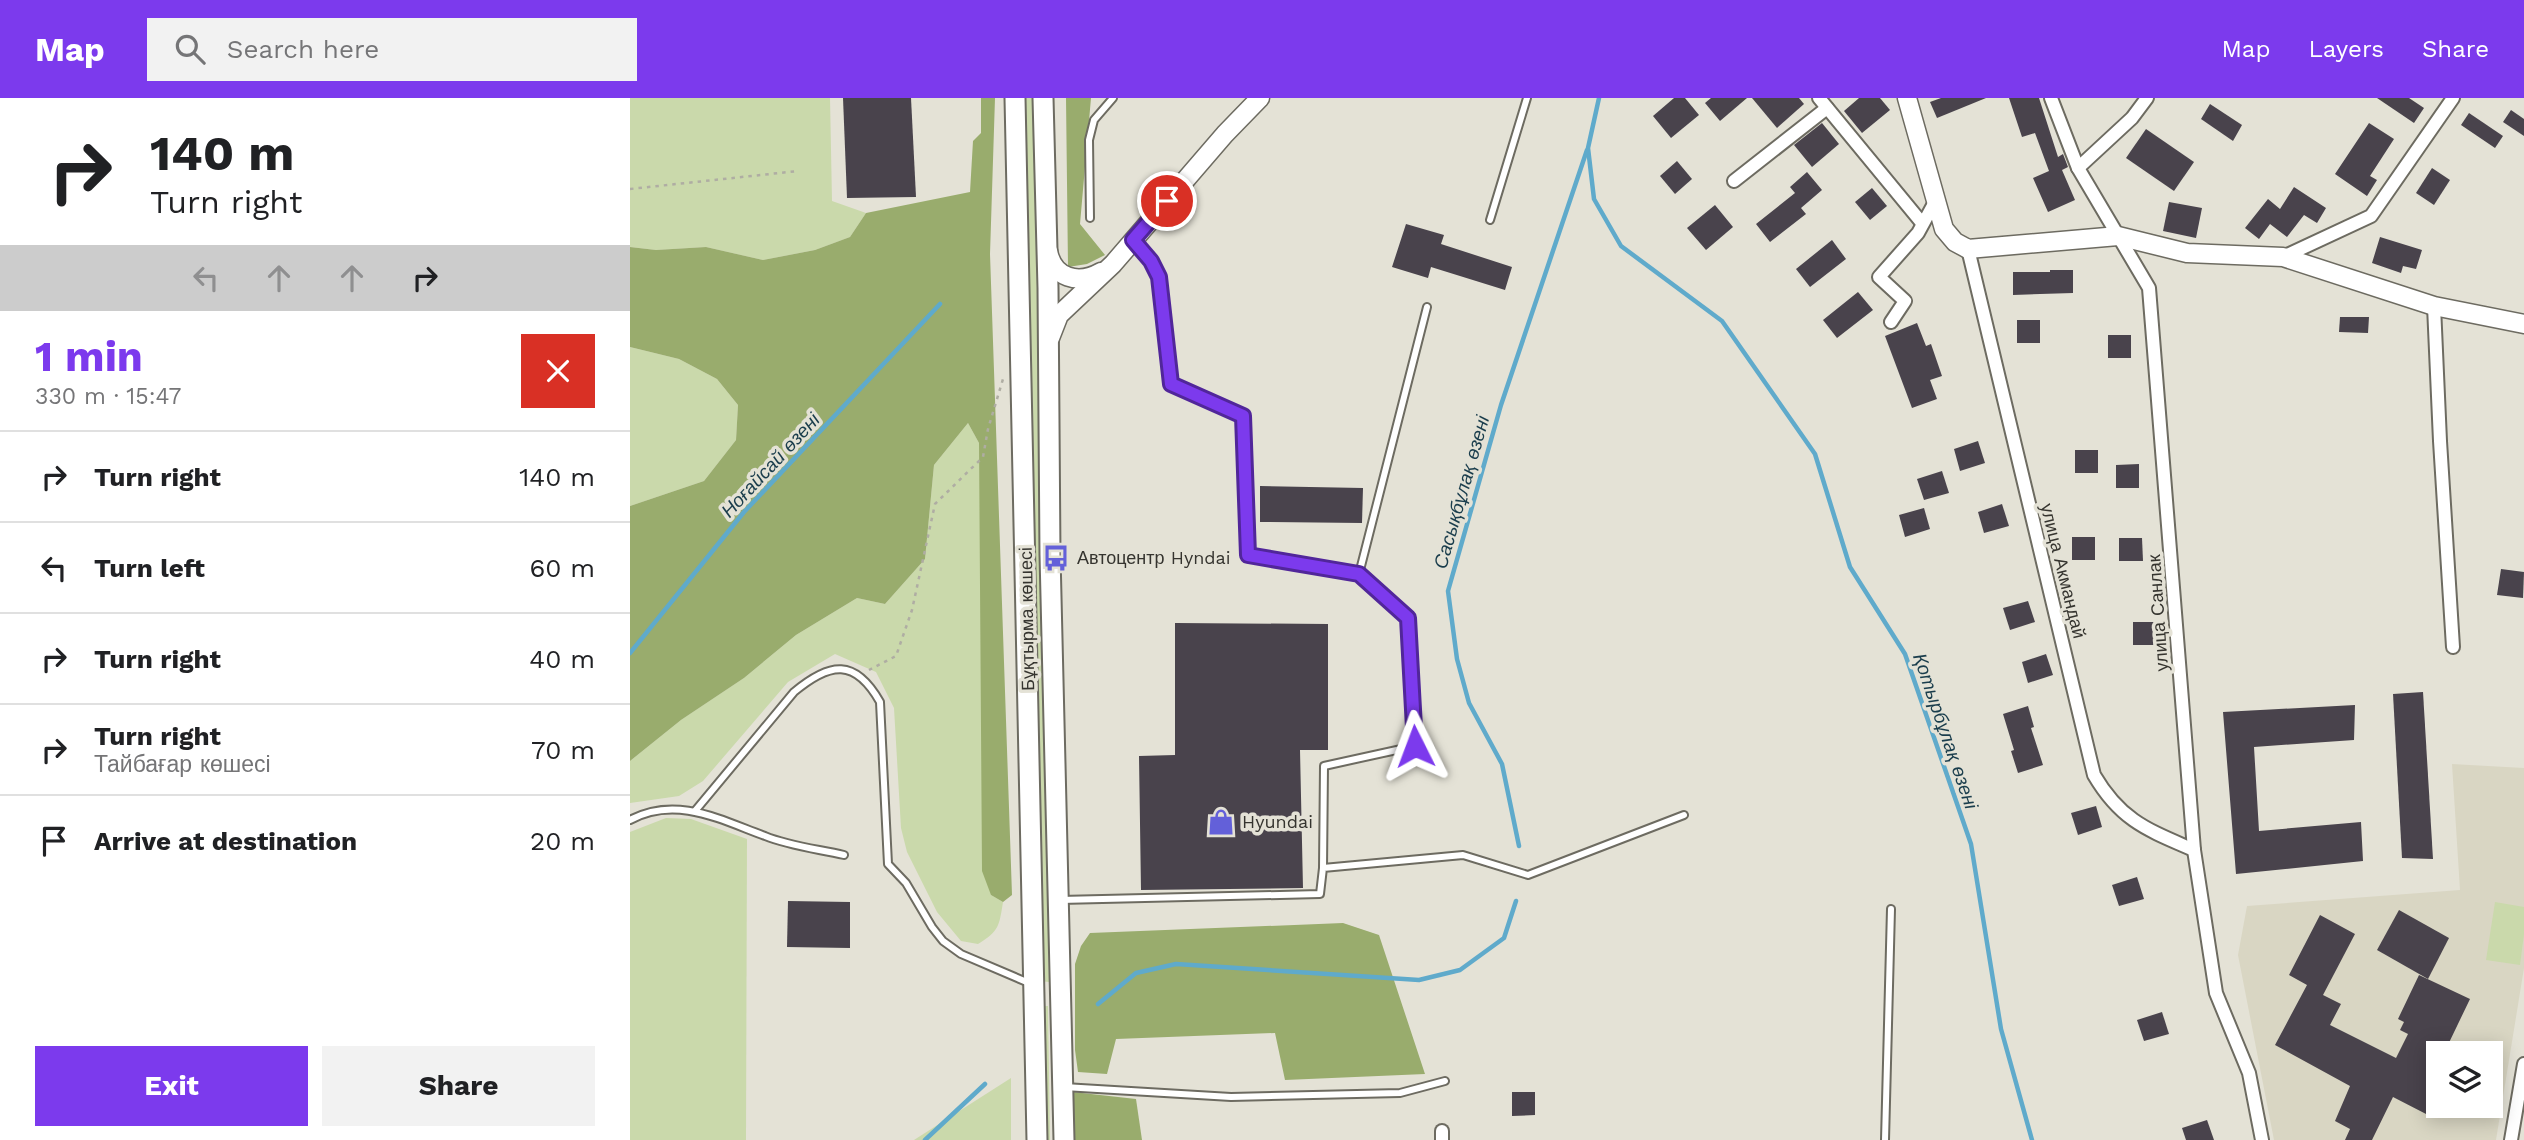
<!DOCTYPE html>
<meta charset="utf-8">
<style>
:root{--surface:#fff;--page:#f2f2f2;--text:#202124;--muted:#757577;--line:#e0e0e0;--accent:#7c3aed}
body{margin:0;font-family:"Work Sans",sans-serif;background:var(--page);color:var(--text);height:100vh;display:flex;flex-direction:column;font-size:26px;white-space:nowrap}
*{box-sizing:border-box;margin:0}
p{font-size:23px;color:var(--muted)}
.icon{flex:none;width:38px;height:38px;fill:none;stroke:currentColor;stroke-width:2;stroke-linecap:round;stroke-linejoin:round}
.map{position:relative;flex:1;overflow:hidden}
.side{display:flex;flex-direction:column;background:var(--surface);width:630px}
.side>*{flex:none}
.top-card{background:#fff;color:var(--text);overflow:hidden}
.fabs{position:absolute;left:1796px;top:943px;display:grid;gap:14px}
.fabs a{display:grid;place-items:center;width:77px;height:77px;border-radius:0px;background:var(--surface);box-shadow:0 4px 18px #0003;font-size:35px}
.pin{position:absolute;display:grid;place-items:center;width:60px;height:60px;color:#fff;margin:-30px;border:4px solid #fff;border-radius:50%;box-shadow:0 2px 7px #0007}
.me{position:absolute;width:77px;margin:-38px;rotate:357deg;stroke-linejoin:round;filter:drop-shadow(0 0 5px #0008)}
.turn{display:flex;align-items:center;gap:24px;height:147px;padding:0 35px;font-size:32px}
.turn .icon{width:91px;height:91px;stroke-width:2.5}
.turn b{display:block;font-size:49px;line-height:60px}
.lanes{display:flex;align-items:center;height:66px;padding:0 35px;background:#0003;justify-content:center;gap:35px;direction:ltr}
.lanes .off{opacity:.35}
.round{display:grid;place-items:center;flex:none;width:74px;height:74px;border-radius:0px;background:var(--page)}
.summary{display:flex;align-items:center;justify-content:space-between;height:119px;padding:0 35px}
h1{font-size:42px;font-weight:700;line-height:52px;color:var(--accent)}
.cta{display:flex;gap:14px;margin-top:auto;padding:14px 35px}
.cta a{flex:1;height:80px;border-radius:0px;background:var(--accent);color:#fff;font-size:28px;font-weight:700;line-height:80px;text-align:center}
.cta a+a{background:var(--page);color:var(--text)}
ul{padding:0;list-style:none}
li{display:flex;align-items:center;gap:21px;height:91px;padding:0 35px;border-top:2px solid var(--line)}
li div{flex:1}
li b{display:block;font-size:26px}
li em{font-style:normal}
header{display:flex;align-items:center;gap:42px;box-sizing:border-box;height:98px;padding:0 35px;background:var(--accent);color:#fff}
header strong{font-size:33px}
nav{display:flex;gap:38px;margin-inline-start:auto;font-size:24px}
.search{width:490px;height:63px;background:var(--page);display:flex;align-items:center;gap:18px;box-sizing:border-box;padding:0 24px;border-radius:0px;color:var(--muted);font-size:26px}
main{display:flex;flex:1;min-height:0}
.map>svg:first-child{display:block}
.built{fill:#d9d6c3;fill-rule:evenodd}
.green{fill:#cad9ab}
.forest{fill:#99ac6d}
.lines{fill:none;stroke-linecap:round;stroke-linejoin:round}
.stream{stroke:#5faacb;stroke-width:4.5}
.building{fill:#49434c}
.lane-casing{stroke:#6d6b61;stroke-width:10}
.street-casing{stroke:#6d6b61;stroke-width:16}
.secondary-casing{stroke:#6d6b61;stroke-width:21}
.primary-casing{stroke:#6d6b61;stroke-width:23}
.path{stroke:#afada3;stroke-width:2.5;stroke-dasharray:3.5 5;stroke-linecap:butt}
.lane{stroke:#fff;stroke-width:6}
.street{stroke:#fff;stroke-width:12}
.secondary{stroke:#fff;stroke-width:18}
.primary{stroke:#fff;stroke-width:19}
.route-casing{stroke:#51269a;stroke-width:18}
.route{stroke:#7c3aed;stroke-width:12}
.labels{text-anchor:middle;stroke-width:7;stroke-linejoin:round;paint-order:stroke}
.poi-label{font-size:18px;fill:#35342f;stroke:#e4e2d6;text-anchor:start}
.street-label{font-size:18px;fill:#35342f;stroke:#e4e2d6}
.water-label{font-size:19px;font-style:italic;fill:#1a3d4c;stroke:#e4e2d6}
</style>
<header>
<strong>Map</strong>
<div class="search"><svg class="icon" aria-label="search" viewBox="0 0 24 24"><circle cx="10" cy="10" r="6"/><path d="M15 15l6 6"/></svg>Search here</div>
<nav><a>Map</a><a>Layers</a><a>Share</a></nav>
</header>
<main>
<section class="side">
<div class="top-card">
<div class="turn"><svg class="icon" aria-label="right" viewBox="0 0 24 24"><path d="M7 20v-9h11M14 6l5 5-5 5"/></svg><div><b>140 m</b>Turn right</div></div>
<div class="lanes"><svg class="icon off" aria-label="left" viewBox="0 0 24 24"><path d="M17 20v-9H6M10 6l-5 5 5 5"/></svg><svg class="icon off" aria-label="ahead" viewBox="0 0 24 24"><path d="M12 20V5M6 11l6-6 6 6"/></svg><svg class="icon off" aria-label="ahead" viewBox="0 0 24 24"><path d="M12 20V5M6 11l6-6 6 6"/></svg><svg class="icon" aria-label="right" viewBox="0 0 24 24"><path d="M7 20v-9h11M14 6l5 5-5 5"/></svg></div>
</div>
<div class="summary"><div><h1>1 min</h1><p>330 m · 15:47</p></div><a class="round" style="background:#d93025;color:#fff"><svg class="icon" aria-label="close" viewBox="0 0 24 24"><path d="M6 6l12 12M18 6L6 18"/></svg></a></div>
<ul>
<li><svg class="icon" aria-label="right" viewBox="0 0 24 24"><path d="M7 20v-9h11M14 6l5 5-5 5"/></svg><div><b>Turn right</b></div><em>140 m</em></li>
<li><svg class="icon" aria-label="left" viewBox="0 0 24 24"><path d="M17 20v-9H6M10 6l-5 5 5 5"/></svg><div><b>Turn left</b></div><em>60 m</em></li>
<li><svg class="icon" aria-label="right" viewBox="0 0 24 24"><path d="M7 20v-9h11M14 6l5 5-5 5"/></svg><div><b>Turn right</b></div><em>40 m</em></li>
<li><svg class="icon" aria-label="right" viewBox="0 0 24 24"><path d="M7 20v-9h11M14 6l5 5-5 5"/></svg><div><b>Turn right</b><p>Тайбағар көшесі</p></div><em>70 m</em></li>
<li><svg class="icon" aria-label="arrive" viewBox="0 0 24 24"><path d="M6 21V4h12l-3 4 3 4H6"/></svg><div><b>Arrive at destination</b></div><em>20 m</em></li>
</ul>
<div class="cta"><a>Exit</a><a>Share</a></div>
</section>
<div class="map">
<svg width="1894" height="1042" viewBox="0 0 1894 1042">
<rect width="100%" height="100%" fill="#e4e2d6"/>
<!-- built -->
<path class="built" d="M 1822,666 L 1894,670 L 1894,870 L 1866,1042 L 1644,1042 L 1608,857 L 1617,808 L 1830,792 ZM 1808,956 L 1860,956 L 1860,1008 L 1808,1008 Z"/>
<!-- green -->
<g class="green">
<polygon points="0,0 200,0 202,103 236,115 220,139 185,152 133,162 76,149 26,152 0,149"/>
<polygon points="393,0 404,0 419,884 409,883"/>
<polygon points="0,249 49,261 87,281 108,307 106,342 74,383 0,408"/>
<path d="M 338,325 L 349,345 L 361,797 L 373,804 C 369,829 369,833 348,846 L 331,843 L 307,814 L 277,754 L 271,730 L 264,610 L 246,574 L 205,556 L 158,584 L 73,683 L 49,698 L 0,705 L 0,663 L 51,622 L 114,580 L 166,537 L 227,500 L 255,506 L 295,461 L 304,367 Z"/>
<polygon points="36,720 61,721 117,741 116,1042 0,1042 0,734"/>
<polygon points="1865,804 1894,809 1894,836 1890,867 1856,862"/>
<polygon points="409,908 418,908 420,1042 411,1042"/>
<polygon points="381,980 381,1042 284,1042"/>
</g>
<!-- forest -->
<g class="forest">
<polygon points="351,0 365,0 360,156 382,797 373,804 361,797 352,773 349,345 338,325 304,367 295,461 255,506 227,500 166,537 114,580 51,622 0,663 0,408 74,383 106,342 108,307 87,281 49,261 0,249 0,149 26,152 76,149 133,162 185,152 220,139 236,115 340,94 343,43 351,35"/>
<polygon points="436,0 461,0 450,126 475,157 457,166 438,169"/>
<polygon points="713,825 749,837 795,976 655,982 645,935 486,941 477,976 448,974 445,952 445,866 451,848 460,835"/>
<polygon points="443,994 506,1001 512,1042 444,1042"/>
</g>
<g class="lines">
<!-- stream -->
<g class="stream">
<polyline points="969,0 958,50 964,101 991,148 1092,223 1185,356 1220,469 1275,556 1341,746 1371,931 1402,1042"/>
<polyline points="0,555 114,414 310,206"/>
<polyline points="889,748 872,666 839,605 827,561 818,493 871,307 957,52"/>
<polyline points="468,906 506,875 546,866 789,882 830,872 874,840 886,803"/>
<polyline points="295,1042 355,986"/>
</g>
</g>
<!-- building -->
<g class="building">
<polygon points="213,0 281,0 286,99 217,100"/>
<polygon points="1044,0 1055,0 1069,17 1041,40 1023,18"/>
<polygon points="1081,0 1117,0 1090,23 1075,5"/>
<polygon points="1122,0 1169,0 1174,6 1147,30"/>
<polygon points="1229,0 1250,0 1260,12 1232,35 1214,13"/>
<polygon points="1311,0 1356,0 1307,20 1300,4"/>
<polygon points="1379,0 1409,0 1428,59 1433,56 1438,69 1432,72 1445,102 1418,114 1403,80 1419,73 1405,35 1392,39"/>
<polygon points="1747,0 1779,0 1794,10 1784,25"/>
<polygon points="1580,6 1612,27 1603,43 1571,21"/>
<polygon points="1881,12 1894,21 1894,38 1873,24"/>
<polygon points="1839,15 1873,38 1865,50 1831,27"/>
<polygon points="1192,25 1209,46 1182,69 1164,47"/>
<polygon points="1739,25 1764,41 1740,78 1747,82 1737,98 1705,76"/>
<polygon points="1516,31 1564,64 1544,93 1496,60"/>
<polygon points="1047,63 1062,81 1045,96 1030,78"/>
<polygon points="1802,70 1820,82 1804,107 1786,95"/>
<polygon points="1177,74 1192,92 1171,110 1176,116 1140,144 1126,126 1165,95 1160,89"/>
<polygon points="1664,89 1696,110 1687,125 1674,117 1657,139 1640,126 1629,141 1615,130 1638,101 1650,111"/>
<polygon points="1242,90 1257,108 1240,122 1225,104"/>
<polygon points="1539,104 1572,110 1566,140 1533,133"/>
<polygon points="1085,107 1103,129 1076,152 1057,130"/>
<polygon points="776,126 814,137 811,146 882,169 875,192 801,169 798,180 762,169"/>
<polygon points="1750,139 1792,152 1786,171 1773,168 1771,175 1742,165"/>
<polygon points="1202,142 1216,161 1180,189 1166,171"/>
<polygon points="1420,172 1443,172 1443,195 1383,197 1383,174 1420,174"/>
<polygon points="1228,194 1243,212 1207,240 1193,222"/>
<polygon points="1710,219 1739,219 1738,235 1709,234"/>
<rect x="1387" y="222" width="23" height="23"/>
<polygon points="1287,225 1296,248 1301,246 1312,278 1300,282 1307,301 1282,310 1255,238"/>
<rect x="1478" y="237" width="23" height="23"/>
<polygon points="1348,343 1355,365 1330,373 1324,351"/>
<rect x="1445" y="352" width="23" height="23"/>
<polygon points="1509,366 1509,390 1486,390 1486,367"/>
<polygon points="1312,373 1319,395 1294,402 1287,381"/>
<polygon points="630,388 733,390 732,425 630,424"/>
<polygon points="1372,406 1379,428 1354,435 1348,414"/>
<polygon points="1294,410 1300,431 1275,439 1269,417"/>
<rect x="1442" y="439" width="23" height="23"/>
<polygon points="1489,440 1512,440 1513,463 1489,463"/>
<polygon points="1871,471 1894,474 1893,500 1867,497"/>
<polygon points="1398,503 1405,524 1380,532 1373,510"/>
<polygon points="1503,524 1526,524 1527,547 1503,547"/>
<polygon points="545,525 698,526 698,652 670,652 673,790 511,792 509,658 545,657"/>
<polygon points="1416,556 1423,577 1398,585 1392,564"/>
<polygon points="1793,594 1803,761 1772,760 1763,596"/>
<polygon points="1725,607 1724,642 1624,649 1629,733 1731,724 1733,763 1606,776 1593,614"/>
<polygon points="1398,608 1404,629 1401,630 1413,667 1388,675 1381,653 1384,652 1373,616"/>
<polygon points="1466,708 1472,729 1448,737 1441,715"/>
<polygon points="1507,779 1514,801 1489,808 1482,787"/>
<polygon points="158,803 220,804 220,850 157,849"/>
<polygon points="1769,812 1819,840 1798,881 1747,852"/>
<polygon points="1690,817 1725,836 1693,897 1711,906 1700,927 1766,960 1778,936 1770,932 1774,924 1768,921 1789,877 1840,901 1815,953 1808,950 1808,998 1798,1017 1763,999 1742,1042 1715,1042 1720,1031 1705,1023 1720,988 1645,947 1677,887 1659,877"/>
<polygon points="1532,914 1539,936 1514,943 1507,922"/>
<polygon points="882,994 905,994 905,1017 882,1018"/>
<polygon points="1577,1022 1584,1042 1556,1042 1552,1030"/>
</g>
<g class="lines">
<!-- lane casing -->
<g class="lane-casing">
<g id="lane">
<polyline points="460,120 459,42 464,22 483,0"/>
<polyline points="860,122 897,0"/>
<polyline points="504,144 521,163 529,179 541,286 613,318 618,457 729,476"/>
<path d="M 65,713 L 164,594 C 200,564 225,560 250,604 L 258,766 L 276,785 L 302,829 L 313,843 L 331,856 L 399,885"/>
<path d="M 0,722 C 46,697 91,722 135,738 C 159,748 188,751 214,757"/>
<polyline points="693,770 694,668 785,648 778,520 729,476 797,209"/>
<polyline points="430,802 690,796 693,770 833,757 898,777 1054,717"/>
<polyline points="434,989 601,999 770,995 815,983"/>
<polyline points="1255,1042 1261,811"/>
</g>
</g>
<!-- street casing -->
<g class="street-casing">
<g id="street">
<polyline points="1189,0 1292,125"/>
<polyline points="1421,0 1448,70 1519,190 1564,752 1586,895 1619,975 1632,1042"/>
<polyline points="1448,70 1502,20 1517,0"/>
<polyline points="1104,83 1197,10"/>
<path d="M 1338,151 L 1464,677 C 1491,723 1518,732 1564,752"/>
<polyline points="1653,159 1741,118 1823,0"/>
<polyline points="1804,208 1810,343 1823,549"/>
<polyline points="1261,224 1275,203 1249,179 1288,135 1306,102"/>
<polyline points="812,1042 812,1033"/>
<polyline points="1881,1042 1894,966"/>
</g>
</g>
<!-- secondary casing -->
<g class="secondary-casing">
<g id="secondary">
<polyline points="1277,0 1314,131 1325,144 1338,151 1488,138 1557,155 1653,159 1804,208 1894,226"/>
<path d="M 418,153 C 423,180 448,187 471,174"/>
<polyline points="420,240 429,217 483,166 595,36 630,0"/>
</g>
</g>
<!-- primary casing -->
<g class="primary-casing">
<g id="primary">
<polyline points="385,0 407,1042"/>
<polyline points="413,0 418,190 420,457 434,1042"/>
</g>
</g>
<!-- path -->
<g class="path">
<polyline points="0,91 168,73"/>
<polyline points="239,572 266,558 282,512 305,406 353,359 358,331 373,281"/>
</g>
<!-- lane -->
<use href="#lane" class="lane"/>
<!-- street -->
<use href="#street" class="street"/>
<!-- secondary -->
<use href="#secondary" class="secondary"/>
<!-- primary -->
<use href="#primary" class="primary"/>
</g>
<g class="lines">
<!-- route casing -->
<g class="route-casing">
<polyline id="route" points="537,103 503,142 521,163 529,179 541,286 613,318 618,457 729,476 778,520 785,648"/>
</g>
<!-- route -->
<use href="#route" class="route"/>
</g>
<!-- icons -->
<defs>
<g id="bus-bare" transform="scale(2.1)"><path d="M-5-6H5V4H4V6H2V4H-2V6H-4V4H-5ZM-3.5-4V0h7V-4ZM-3.5 1.2v1.5H-2V1.2ZM2 1.2v1.5H3.5V1.2Z" fill="#6360d9" stroke="#e4e2d6" stroke-width="2.5" paint-order="stroke"/></g>
<g id="shop-bare" transform="scale(2.1)"><path d="M-5-2.5h2.3a2.7 3.5 0 0 1 5.4 0H5L5.5 6h-11ZM-1.5-2.5h3a1.5 2.3 0 0 0-3 0Z" fill="#6360d9" stroke="#e4e2d6" stroke-width="2.5" paint-order="stroke"/></g>
</defs>
<g fill-rule="evenodd">
<use href="#bus-bare" x="426" y="460"/>
<use href="#shop-bare" x="591" y="724"/>
</g>
<g class="labels">
<!-- poi labels -->
<g class="poi-label">
<text x="447" y="466">Автоцентр Hyndai</text>
<text x="612" y="730">Hyundai</text>
</g>
<!-- street labels -->
<g class="street-label">
<text transform="translate(1433 473) rotate(76)" y="6">улица Акмандай</text>
<text transform="translate(1528 515) rotate(-94)" y="6">улица Санлак</text>
<text transform="translate(397 521) rotate(-91)" y="6">Бұқтырма көшесі</text>
</g>
<!-- water labels -->
<g class="water-label">
<text transform="translate(140 367) rotate(-47)" y="7">Ноғайсай өзені</text>
<text transform="translate(831 394) rotate(-74)" y="7">Сасықбұлақ өзені</text>
<text transform="translate(1316 633) rotate(71)" y="7">Қотырбұлақ өзені</text>
</g>
</g>
</svg>
<div class="fabs">
<a><svg class="icon" aria-label="layers" viewBox="0 0 24 24"><path d="M12 4l9 5-9 5-9-5zM3 14l9 5 9-5"/></svg></a>
</div>
<div class="pin" style="left:537px;top:103px;background:#d93025"><svg class="icon" aria-label="arrive" viewBox="0 0 24 24"><path d="M6 21V4h12l-3 4 3 4H6"/></svg></div>
<svg class="me" style="left:785px;top:648px" viewBox="-20 -20 40 40"><path d="M0-17L14 15 0 8-14 15z" fill="#7c3aed" stroke="#fff" stroke-width="4"/></svg>
</div>
</main>
